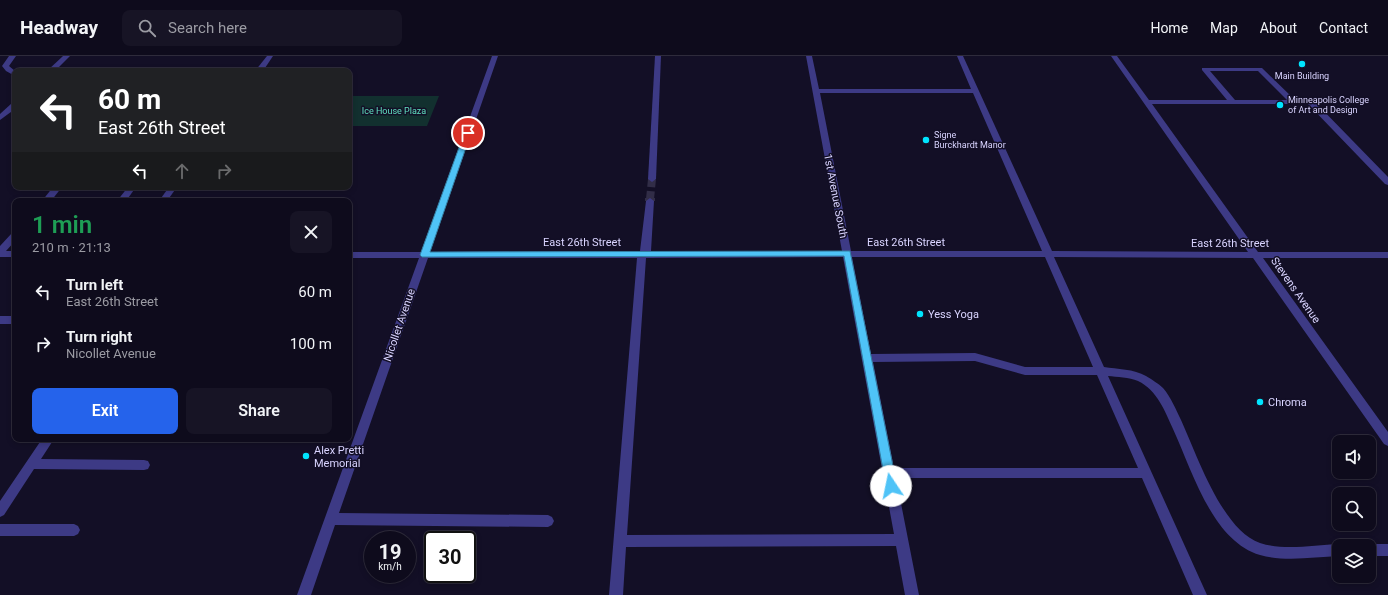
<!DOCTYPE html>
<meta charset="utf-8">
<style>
:root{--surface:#0e0b1c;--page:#171425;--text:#f1f3f6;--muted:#9b9ba3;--line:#2e2b3b;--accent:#2563eb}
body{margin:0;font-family:Roboto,sans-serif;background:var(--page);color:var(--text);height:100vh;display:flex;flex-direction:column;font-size:15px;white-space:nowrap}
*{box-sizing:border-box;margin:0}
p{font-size:13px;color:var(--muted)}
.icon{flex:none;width:22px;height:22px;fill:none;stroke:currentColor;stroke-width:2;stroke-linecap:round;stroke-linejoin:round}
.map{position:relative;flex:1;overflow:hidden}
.sheet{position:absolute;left:12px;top:142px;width:340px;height:244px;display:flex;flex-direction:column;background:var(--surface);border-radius:8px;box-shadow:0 2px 6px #0003,0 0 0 1px var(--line)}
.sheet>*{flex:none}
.banner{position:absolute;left:12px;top:12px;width:340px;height:122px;border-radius:8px;box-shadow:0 2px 6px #0003,0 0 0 1px var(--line);background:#202124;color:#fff;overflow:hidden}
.tools{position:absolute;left:1332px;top:379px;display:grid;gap:8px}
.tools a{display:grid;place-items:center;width:44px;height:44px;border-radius:8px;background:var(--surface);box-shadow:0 2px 6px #0003,0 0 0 1px var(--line);font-size:20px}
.speed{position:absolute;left:364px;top:475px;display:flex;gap:8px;font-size:20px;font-weight:700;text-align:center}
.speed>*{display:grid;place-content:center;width:52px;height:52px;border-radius:50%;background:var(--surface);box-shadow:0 2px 6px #0003,0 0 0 1px var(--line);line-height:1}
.speed small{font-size:10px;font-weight:400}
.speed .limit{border:2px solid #111;border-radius:6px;background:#fff;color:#111}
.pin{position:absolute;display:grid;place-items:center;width:34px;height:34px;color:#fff;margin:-17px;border:2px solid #fff;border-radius:50%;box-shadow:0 1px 4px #0007}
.me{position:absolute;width:44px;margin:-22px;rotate:349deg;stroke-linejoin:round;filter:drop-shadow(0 0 3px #0008)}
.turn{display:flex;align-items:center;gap:14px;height:84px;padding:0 20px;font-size:18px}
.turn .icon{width:52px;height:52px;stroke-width:2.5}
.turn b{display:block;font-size:28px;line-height:34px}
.lanes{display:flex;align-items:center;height:38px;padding:0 20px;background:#0003;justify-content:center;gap:20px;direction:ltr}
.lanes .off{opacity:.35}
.round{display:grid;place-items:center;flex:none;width:42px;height:42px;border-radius:8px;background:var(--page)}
.summary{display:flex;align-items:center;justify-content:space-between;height:68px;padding:0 20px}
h1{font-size:24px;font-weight:600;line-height:30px;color:#1e9e55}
.button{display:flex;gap:8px;margin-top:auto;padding:8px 20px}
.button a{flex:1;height:46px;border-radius:8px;background:var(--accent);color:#fff;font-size:16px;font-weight:600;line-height:46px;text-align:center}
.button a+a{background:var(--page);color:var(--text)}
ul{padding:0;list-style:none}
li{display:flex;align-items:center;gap:12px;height:52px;padding:0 20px}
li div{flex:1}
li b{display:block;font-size:15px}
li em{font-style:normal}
header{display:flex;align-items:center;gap:24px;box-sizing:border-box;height:56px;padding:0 20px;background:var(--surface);border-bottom:1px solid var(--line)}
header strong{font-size:19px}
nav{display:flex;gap:22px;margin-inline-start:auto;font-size:14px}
.search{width:280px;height:36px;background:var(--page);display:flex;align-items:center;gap:10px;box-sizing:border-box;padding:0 14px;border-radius:8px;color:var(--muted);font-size:15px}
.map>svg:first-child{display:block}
.green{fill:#12302f}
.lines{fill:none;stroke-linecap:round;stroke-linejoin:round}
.minor-tunnel-far1{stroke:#312d47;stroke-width:8;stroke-dasharray:8 4;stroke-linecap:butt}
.minor-tunnel{stroke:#312d47;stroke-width:10;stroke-dasharray:10 4.5;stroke-linecap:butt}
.minor{fill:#3d3a85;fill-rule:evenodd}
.route{fill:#4fc3f7;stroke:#337fa1}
.poi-dot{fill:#00e5ff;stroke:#130f26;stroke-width:1.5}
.labels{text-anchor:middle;stroke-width:3;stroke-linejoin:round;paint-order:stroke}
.far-poi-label{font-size:9px;fill:#d9d4ff;stroke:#130f26;text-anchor:start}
.far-park-label{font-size:9px;fill:#5fe0c0;stroke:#130f26}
.street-label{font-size:11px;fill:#d9d4ff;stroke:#130f26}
.poi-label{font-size:11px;fill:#d9d4ff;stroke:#130f26;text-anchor:start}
</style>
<header>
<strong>Headway</strong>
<div class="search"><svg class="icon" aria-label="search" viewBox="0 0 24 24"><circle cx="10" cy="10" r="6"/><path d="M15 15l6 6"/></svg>Search here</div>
<nav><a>Home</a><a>Map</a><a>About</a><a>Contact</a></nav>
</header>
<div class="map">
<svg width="1388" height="539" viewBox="0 0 1388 539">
<rect width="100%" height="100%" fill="#130f26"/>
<!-- green -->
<polygon class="green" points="349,40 439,40 427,70 349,70"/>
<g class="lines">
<!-- minor-tunnel-far1 -->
<polyline class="minor-tunnel-far1" points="650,143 652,123"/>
<!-- minor-tunnel -->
<polyline class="minor-tunnel" points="650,145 650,142"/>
<!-- minor -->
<g class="minor">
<polygon points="9,0 16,0 9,10 15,15 15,20 6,15 2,10"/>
<polygon points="63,0 70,0 55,15 47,15"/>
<polygon points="267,0 273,0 263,15 255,15"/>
<path d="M 492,0 L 498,0 L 430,196 L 640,195 L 646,145 L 650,142 L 654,145 L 651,195 L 842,195 L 806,0 L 812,0 L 819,33 L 971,33 L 957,0 L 963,0 L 1052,195 L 1248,196 L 1111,0 L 1117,0 L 1149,44 L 1227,44 L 1202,14 L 1202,12 L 1262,12 L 1295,44 L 1313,44 L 1388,121 L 1388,129 L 1385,128 L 1308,48 L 1152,48 L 1258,196 L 1388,196 L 1388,202 L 1263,202 L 1388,376 L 1388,390 L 1384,388 L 1253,202 L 1054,201 L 1104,311 C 1117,313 1134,313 1146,320 C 1151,323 1159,328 1163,332 C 1171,341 1176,354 1181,364 C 1197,399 1222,474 1260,487 C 1284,495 1314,489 1339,488 L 1344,490 L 1339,490 L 1339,500 C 1314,501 1285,506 1260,499 C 1212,485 1192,414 1173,373 C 1165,355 1157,334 1138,325 C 1129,321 1117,321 1108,320 L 1207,539 L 1193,539 L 1142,422 L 896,422 L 919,539 L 905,539 L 896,490 L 626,491 L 623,539 L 609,539 L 637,202 L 428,202 L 339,457 L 548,459 L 552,461 L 554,465 L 552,469 L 548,471 L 335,469 L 311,539 L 297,539 L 419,202 L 349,202 L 349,196 L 421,196 ZM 1210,15 L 1258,15 L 1287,44 L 1235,44 ZM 820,37 L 973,37 L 1042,195 L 851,195 ZM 843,201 L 894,478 L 627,479 L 646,202 ZM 852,201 L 1045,201 L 1093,311 L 1025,311 L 975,297 L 871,298 ZM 975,305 L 1025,319 L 1097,319 L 1138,412 L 894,412 L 873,306 Z"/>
<polygon points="655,0 661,0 656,123 652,126 648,123"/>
<polygon points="12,47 15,47 15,53 0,64 0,58"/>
<polygon points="53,131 62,131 51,145 42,145"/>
<polygon points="128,131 136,131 126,145 117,145"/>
<polygon points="169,131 177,131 167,145 159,145"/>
<polygon points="15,176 15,185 6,195 15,195 15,201 0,201 0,190 12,177"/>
<rect x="0" y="260" width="15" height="8"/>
<polygon points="42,383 54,383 41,403 144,404 148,405 150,409 148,413 144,414 34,413 4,459 0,461 0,445"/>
<polygon points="0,468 74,468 78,470 80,474 78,478 74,480 0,480"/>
<polygon points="1369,488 1388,488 1388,500 1369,500 1369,490 1364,490"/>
</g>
</g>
<!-- route -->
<polygon class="route" points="465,75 470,75 471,77 430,196 850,195 897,430 895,434 891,435 887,434 886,430 844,200 422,201 420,199"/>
<!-- markers -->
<g class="poi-dot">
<circle cx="1302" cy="8" r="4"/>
<circle cx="1280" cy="49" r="4"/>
<circle cx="926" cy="84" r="4"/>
<circle cx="920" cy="258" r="4"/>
<circle cx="1260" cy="346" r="4"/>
<circle cx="306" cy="400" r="4"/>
</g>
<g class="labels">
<!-- far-poi labels -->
<g class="far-poi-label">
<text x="1302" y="23" text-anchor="middle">Main Building</text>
<text x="1288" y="47">Minneapolis College<tspan x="1288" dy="10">of Art and Design</tspan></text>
<text x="934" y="82">Signe<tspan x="934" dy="10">Burckhardt Manor</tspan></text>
</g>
<!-- far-park labels -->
<g class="far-park-label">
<text x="394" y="58">Ice House Plaza</text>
</g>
<!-- street labels -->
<g class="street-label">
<text transform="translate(836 140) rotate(79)" y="4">1st Avenue South</text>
<text x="582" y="190">East 26th Street</text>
<text x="906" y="190">East 26th Street</text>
<text x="1230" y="191">East 26th Street</text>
<text transform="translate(1296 234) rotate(55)" y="4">Stevens Avenue</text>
<text transform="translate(399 269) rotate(-71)" y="4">Nicollet Avenue</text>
</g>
<!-- poi labels -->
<g class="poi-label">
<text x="928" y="262">Yess Yoga</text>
<text x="1268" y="350">Chroma</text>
<text x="314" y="398">Alex Pretti<tspan x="314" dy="13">Memorial</tspan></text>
</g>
</g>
</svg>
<div class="tools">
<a><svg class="icon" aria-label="sound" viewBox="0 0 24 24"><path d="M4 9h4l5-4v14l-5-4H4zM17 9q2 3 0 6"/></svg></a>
<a><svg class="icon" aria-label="search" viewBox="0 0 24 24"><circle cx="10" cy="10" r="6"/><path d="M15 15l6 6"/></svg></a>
<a><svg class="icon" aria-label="layers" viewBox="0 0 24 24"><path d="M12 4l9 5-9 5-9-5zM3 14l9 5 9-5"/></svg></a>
</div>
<div class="speed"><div>19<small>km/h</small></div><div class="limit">30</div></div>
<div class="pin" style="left:468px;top:77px;background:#d93025"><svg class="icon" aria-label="arrive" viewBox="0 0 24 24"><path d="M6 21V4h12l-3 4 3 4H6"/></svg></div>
<svg class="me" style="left:891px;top:430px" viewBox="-20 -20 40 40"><circle r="19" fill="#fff"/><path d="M0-13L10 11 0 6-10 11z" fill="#4fc3f7"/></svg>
<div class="banner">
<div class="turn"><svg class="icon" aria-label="left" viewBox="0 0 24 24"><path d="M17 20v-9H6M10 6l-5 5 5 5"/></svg><div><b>60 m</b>East 26th Street</div></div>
<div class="lanes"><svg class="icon" aria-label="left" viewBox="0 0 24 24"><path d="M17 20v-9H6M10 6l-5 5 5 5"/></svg><svg class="icon off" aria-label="ahead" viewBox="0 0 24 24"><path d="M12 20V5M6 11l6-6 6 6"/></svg><svg class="icon off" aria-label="right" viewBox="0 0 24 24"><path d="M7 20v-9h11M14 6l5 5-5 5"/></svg></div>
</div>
<section class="sheet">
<div class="summary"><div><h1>1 min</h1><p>210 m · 21:13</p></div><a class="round"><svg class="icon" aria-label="close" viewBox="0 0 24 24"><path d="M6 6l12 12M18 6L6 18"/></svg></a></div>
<ul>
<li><svg class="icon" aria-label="left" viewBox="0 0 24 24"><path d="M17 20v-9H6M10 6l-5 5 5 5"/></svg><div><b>Turn left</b><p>East 26th Street</p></div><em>60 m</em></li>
<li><svg class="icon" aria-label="right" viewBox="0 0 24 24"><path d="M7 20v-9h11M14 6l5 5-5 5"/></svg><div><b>Turn right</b><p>Nicollet Avenue</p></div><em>100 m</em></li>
</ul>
<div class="button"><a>Exit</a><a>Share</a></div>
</section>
</div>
